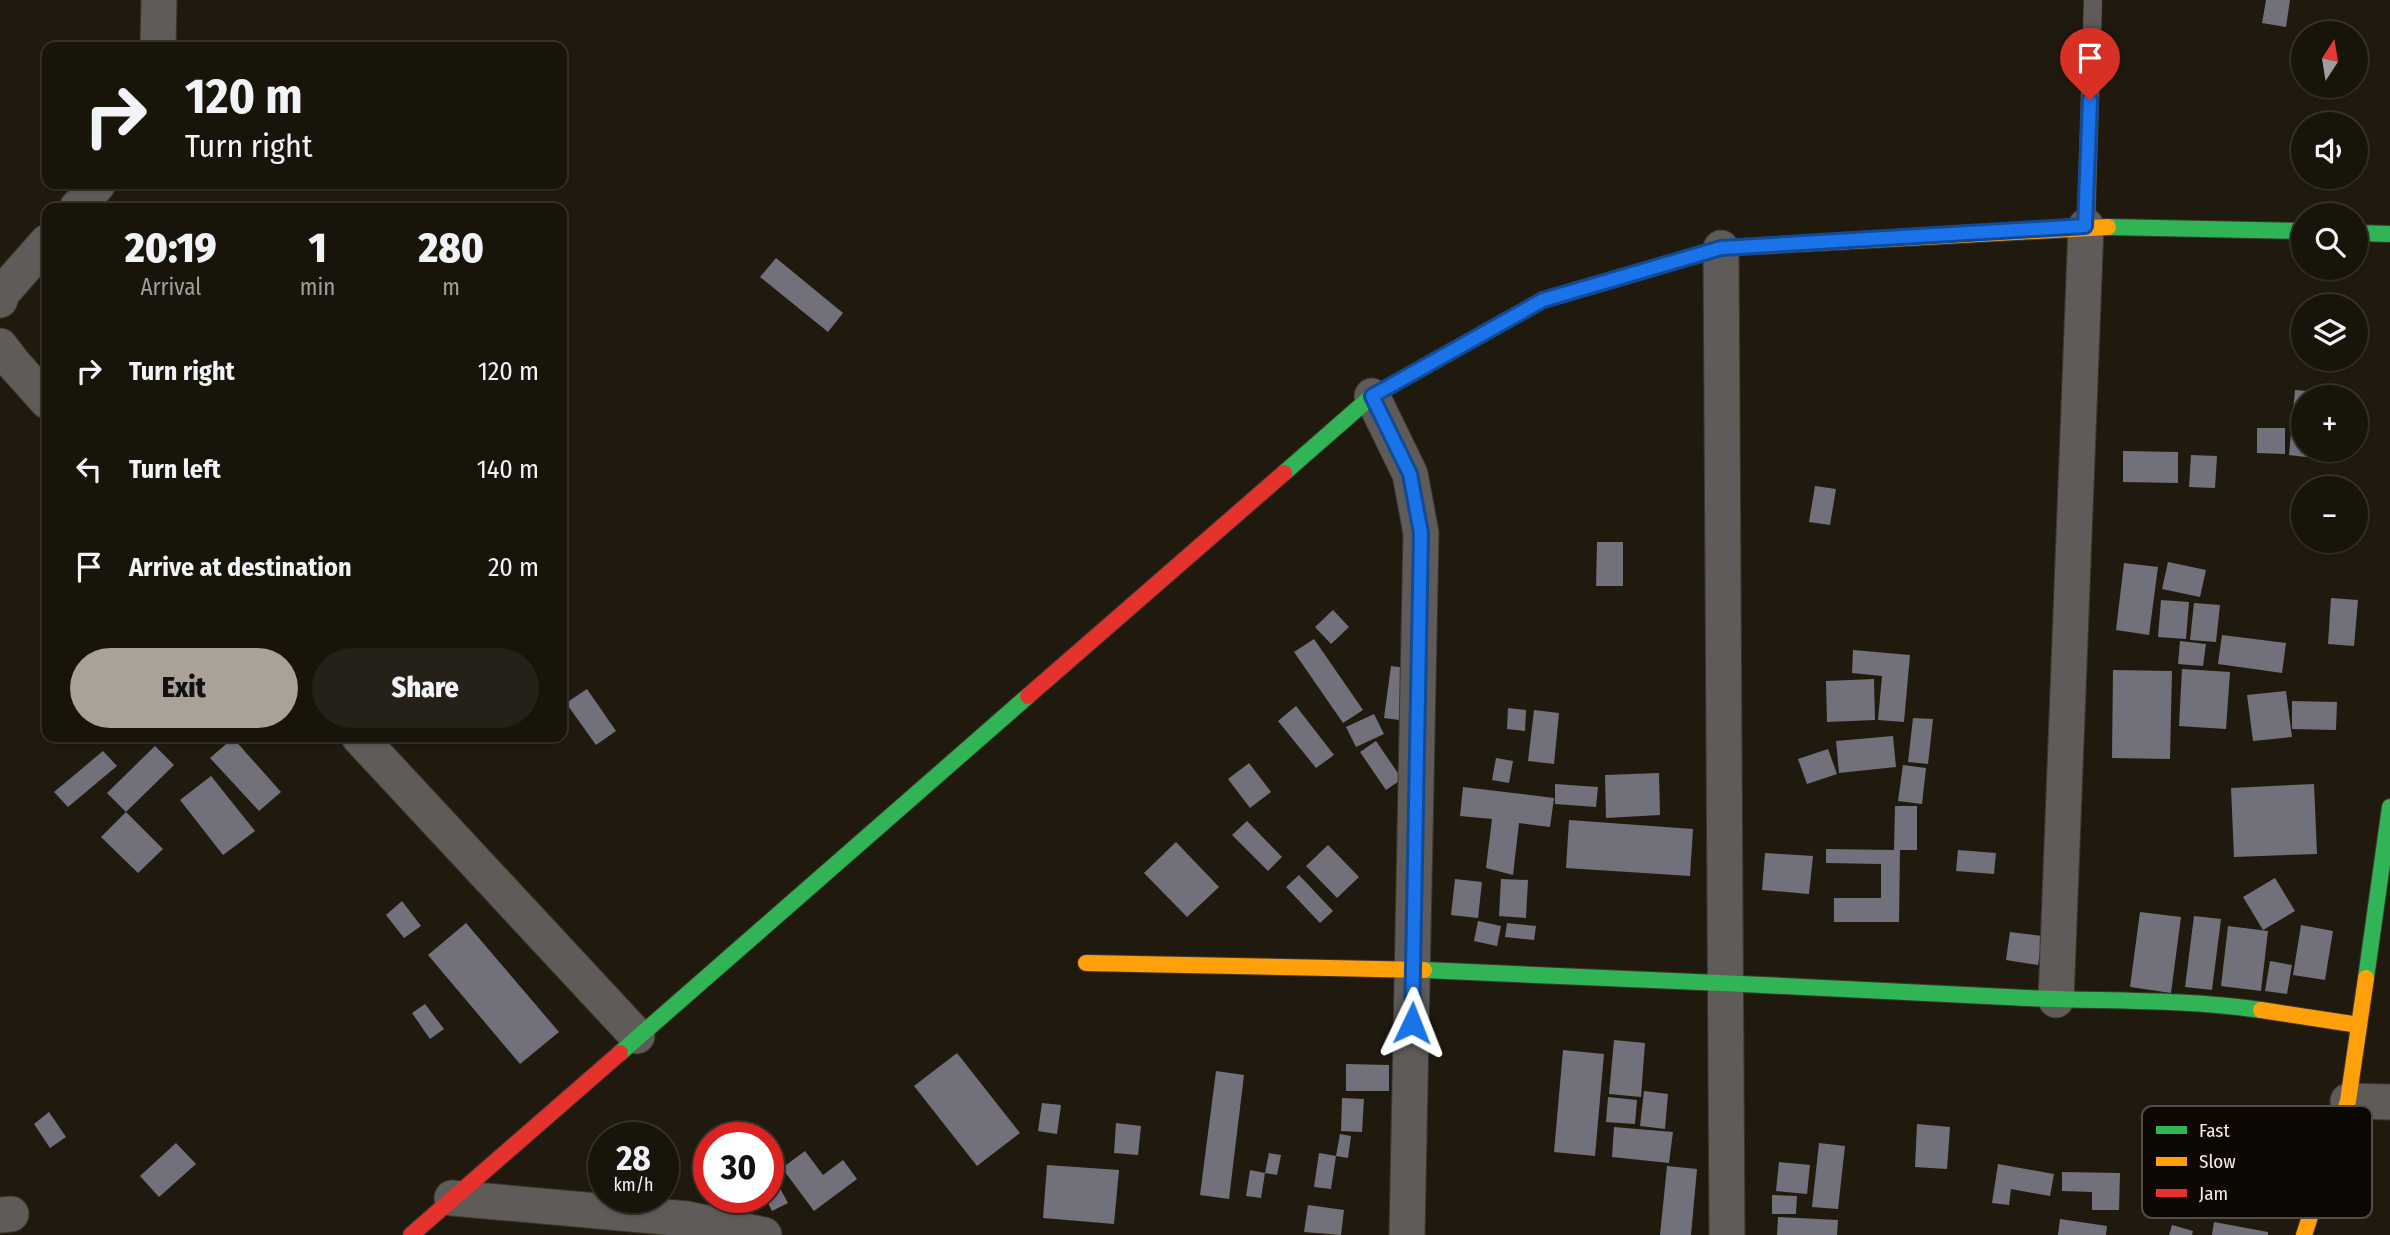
<!DOCTYPE html>
<meta charset="utf-8">
<style>
:root{--surface:#18140a;--page:#252118;--text:#f1f3f6;--muted:#9f9e9c;--line:#36332b;--accent:#aaa296}
body{margin:0;font-family:"Fira Sans Condensed",sans-serif;background:var(--page);color:var(--text);height:100vh;display:flex;flex-direction:column;font-size:26px;white-space:nowrap}
*{box-sizing:border-box;margin:0}
p{font-size:23px;color:var(--muted)}
.icon{flex:none;width:38px;height:38px;fill:none;stroke:currentColor;stroke-width:2;stroke-linecap:round;stroke-linejoin:round}
.map{position:relative;flex:1;overflow:hidden}
.panel{position:absolute;left:42px;top:203px;width:525px;height:539px;display:flex;flex-direction:column;background:var(--surface);border-radius:14px;box-shadow:0 2px 5px #0004,0 0 0 2px var(--line)}
.panel>*{flex:none}
.top-card{position:absolute;left:42px;top:42px;width:525px;height:147px;border-radius:14px;box-shadow:0 2px 5px #0004,0 0 0 2px var(--line);background:#18140a;color:var(--text);overflow:hidden}
.needle{width:46px;rotate:12deg}
.buttons{position:absolute;left:2291px;top:21px;display:grid;gap:14px}
.buttons a{display:grid;place-items:center;width:77px;height:77px;border-radius:50%;background:var(--surface);box-shadow:0 2px 5px #0004,0 0 0 2px var(--line);font-size:35px}
.speed{position:absolute;left:588px;top:1122px;display:flex;gap:14px;font-size:35px;font-weight:700;text-align:center}
.speed>*{display:grid;place-content:center;width:91px;height:91px;border-radius:50%;background:var(--surface);box-shadow:0 2px 5px #0004,0 0 0 2px var(--line);line-height:1}
.speed small{font-size:18px;font-weight:400}
.speed .limit{border:10px solid #d22;background:#fff;color:#111}
.pin{position:absolute;display:grid;place-items:center;width:60px;height:60px;color:#fff;margin:-72px -30px;border-radius:50% 50% 50% 0;rotate:-45deg;box-shadow:0 0 7px #0007}
.pin .icon{rotate:45deg}
.me{position:absolute;width:77px;margin:-38px;rotate:2deg;stroke-linejoin:round;filter:drop-shadow(0 0 5px #0008)}
.turn{display:flex;align-items:center;gap:24px;height:147px;padding:0 28px;font-size:32px}
.turn .icon{width:91px;height:91px;stroke-width:2.5}
.turn b{display:block;font-size:49px;line-height:60px}
.eta{display:flex;justify-content:space-evenly;align-items:center;height:119px;text-align:center}
.eta b{font-size:42px;font-weight:800;line-height:49px}
.button{display:flex;gap:14px;margin-top:auto;padding:14px 28px}
.button a{flex:1;height:80px;border-radius:42px;background:var(--accent);color:#111;font-size:28px;font-weight:800;line-height:80px;text-align:center}
.button a+a{background:var(--page);color:var(--text)}
ul{padding:0;list-style:none}
li{display:flex;align-items:center;gap:21px;height:98px;padding:0 28px}
li div{flex:1}
li b{display:block;font-size:26px}
li em{font-style:normal}
.map>svg:first-child{display:block}
.building{fill:#72707b}
.lines{fill:none;stroke-linecap:round;stroke-linejoin:round}
.lane-casing{stroke:#3c372d;stroke-width:19}
.street-casing{stroke:#3c372d;stroke-width:37}
.fast-casing{stroke:#3c372d;stroke-width:18}
.slow-casing{stroke:#3c372d;stroke-width:18}
.jam-casing{stroke:#3c372d;stroke-width:18}
.lane{stroke:#5f5b59;stroke-width:18}
.street{stroke:#5f5b59;stroke-width:35}
.fast{stroke:#30b455;stroke-width:16}
.slow{stroke:#ff9f0a;stroke-width:16}
.jam{stroke:#e5322d;stroke-width:16}
.route-casing{stroke:#114b97;stroke-width:18}
.route{stroke:#1a73e8;stroke-width:12}
.key{fill:#0c0702;stroke:#524c44;stroke-width:2}
.key-label{font-size:19px;fill:#f5ecdf}
</style>
<div class="map">
<svg width="2390" height="1235" viewBox="0 0 2390 1235">
<rect width="100%" height="100%" fill="#201a0e"/>
<!-- building -->
<g class="building">
<polygon points="2266,0 2290,0 2286,27 2262,23"/>
<polygon points="776,258 843,313 828,332 760,277"/>
<polygon points="2295,390 2320,392 2320,397 2303,397 2303,450 2315,450 2314,458 2289,455"/>
<polygon points="2257,428 2285,428 2285,454 2257,453"/>
<polygon points="2123,451 2178,452 2178,483 2123,482"/>
<polygon points="2191,455 2217,456 2215,488 2189,487"/>
<polygon points="1815,486 1836,489 1830,525 1809,522"/>
<polygon points="1597,542 1623,542 1623,586 1596,586"/>
<polygon points="2168,562 2206,570 2200,597 2162,589"/>
<polygon points="2124,563 2158,567 2149,635 2116,630"/>
<polygon points="2331,598 2358,600 2354,646 2328,644"/>
<polygon points="2161,600 2189,602 2186,639 2158,637"/>
<polygon points="2194,603 2220,605 2216,642 2190,640"/>
<polygon points="1333,610 1349,627 1331,644 1315,627"/>
<polygon points="2222,635 2286,643 2282,673 2218,664"/>
<polygon points="1314,639 1363,710 1343,723 1294,652"/>
<polygon points="2180,641 2206,644 2203,666 2178,664"/>
<polygon points="1853,650 1910,655 1904,722 1878,720 1882,676 1852,673"/>
<polygon points="1391,666 1414,669 1407,721 1384,718"/>
<polygon points="2182,669 2230,672 2226,729 2179,726"/>
<polygon points="2113,670 2172,671 2170,759 2112,758"/>
<polygon points="1874,679 1875,720 1827,722 1826,681"/>
<polygon points="587,689 616,731 596,745 566,703"/>
<polygon points="2286,691 2292,737 2253,741 2247,695"/>
<polygon points="2292,701 2337,702 2336,730 2292,729"/>
<polygon points="1296,706 1334,755 1316,768 1278,721"/>
<polygon points="1508,708 1526,710 1525,731 1507,729"/>
<polygon points="1534,710 1559,713 1554,764 1528,761"/>
<polygon points="1374,714 1384,734 1356,747 1346,727"/>
<polygon points="1913,718 1933,719 1928,764 1908,762"/>
<polygon points="1893,736 1896,767 1839,773 1836,741"/>
<polygon points="233,738 281,792 259,811 210,758"/>
<polygon points="1376,741 1402,779 1386,790 1360,752"/>
<polygon points="155,746 174,765 126,812 107,793"/>
<polygon points="1828,749 1837,774 1807,784 1798,759"/>
<polygon points="103,751 117,766 68,807 54,792"/>
<polygon points="1496,758 1513,761 1509,783 1492,780"/>
<polygon points="1249,763 1271,792 1250,808 1228,779"/>
<polygon points="1903,765 1926,768 1922,804 1898,801"/>
<polygon points="1659,773 1660,815 1606,818 1605,775"/>
<polygon points="211,776 255,831 223,855 180,800"/>
<polygon points="1555,784 1598,787 1596,807 1555,804"/>
<polygon points="2314,784 2317,854 2234,857 2231,788"/>
<polygon points="1463,787 1554,798 1550,827 1519,823 1513,875 1486,868 1492,819 1460,816"/>
<polygon points="1895,806 1917,806 1917,850 1900,850 1899,922 1834,922 1834,898 1881,898 1881,864 1826,863 1826,849 1894,850"/>
<polygon points="126,812 163,849 138,873 101,837"/>
<polygon points="1569,820 1693,829 1690,876 1566,868"/>
<polygon points="1247,821 1282,857 1268,871 1232,835"/>
<polygon points="1176,842 1219,887 1187,917 1144,873"/>
<polygon points="1328,845 1359,877 1337,898 1306,866"/>
<polygon points="1958,850 1996,853 1994,874 1956,871"/>
<polygon points="1765,853 1813,856 1809,894 1762,890"/>
<polygon points="1299,875 1333,911 1320,923 1286,887"/>
<polygon points="2275,878 2295,911 2263,930 2243,897"/>
<polygon points="1455,879 1482,882 1478,918 1451,915"/>
<polygon points="1501,879 1528,880 1526,918 1499,916"/>
<polygon points="402,901 421,926 404,938 386,915"/>
<polygon points="2140,912 2181,917 2171,993 2130,987"/>
<polygon points="2194,916 2221,919 2212,990 2185,987"/>
<polygon points="1478,921 1501,926 1497,946 1474,941"/>
<polygon points="466,923 559,1032 520,1064 428,955"/>
<polygon points="1507,923 1536,926 1534,940 1505,937"/>
<polygon points="2301,925 2333,931 2325,980 2293,975"/>
<polygon points="2228,926 2268,931 2261,991 2221,986"/>
<polygon points="2010,932 2043,936 2038,965 2006,960"/>
<polygon points="2270,961 2292,965 2287,994 2265,991"/>
<polygon points="425,1004 444,1029 430,1039 412,1013"/>
<polygon points="1614,1040 1645,1043 1641,1097 1609,1094"/>
<polygon points="1563,1050 1604,1054 1595,1156 1554,1152"/>
<polygon points="957,1053 1020,1133 977,1166 914,1086"/>
<polygon points="1346,1064 1389,1065 1389,1091 1346,1091"/>
<polygon points="1216,1071 1244,1075 1229,1199 1200,1195"/>
<polygon points="1644,1091 1668,1094 1665,1129 1640,1126"/>
<polygon points="1608,1097 1637,1100 1635,1124 1606,1122"/>
<polygon points="1342,1098 1364,1099 1362,1132 1341,1131"/>
<polygon points="1042,1103 1061,1105 1057,1134 1038,1131"/>
<polygon points="49,1112 66,1137 50,1148 34,1124"/>
<polygon points="1116,1123 1141,1126 1138,1155 1114,1153"/>
<polygon points="1917,1124 1950,1127 1947,1169 1915,1167"/>
<polygon points="1614,1127 1673,1132 1669,1163 1612,1157"/>
<polygon points="1340,1134 1351,1136 1348,1158 1336,1156"/>
<polygon points="176,1143 196,1164 159,1197 140,1176"/>
<polygon points="1819,1143 1845,1146 1838,1209 1812,1207"/>
<polygon points="805,1151 823,1175 843,1160 857,1179 814,1211 782,1168"/>
<polygon points="1269,1153 1281,1155 1277,1175 1265,1173 1261,1198 1246,1196 1250,1170 1265,1173"/>
<polygon points="1319,1153 1336,1156 1331,1189 1314,1187"/>
<polygon points="1779,1162 1810,1165 1807,1194 1776,1191"/>
<polygon points="1998,1164 2054,1174 2050,1196 2011,1189 2009,1205 1992,1203"/>
<polygon points="1047,1165 1119,1170 1114,1224 1043,1218"/>
<polygon points="1667,1166 1697,1169 1691,1235 1660,1235"/>
<polygon points="2062,1172 2120,1173 2119,1210 2092,1210 2092,1192 2062,1191"/>
<polygon points="775,1179 788,1203 772,1211 765,1197 768,1197 768,1182"/>
<polygon points="1772,1195 1797,1196 1796,1214 1772,1214"/>
<polygon points="1308,1205 1344,1210 1341,1235 1304,1232"/>
<polygon points="1778,1217 1838,1220 1837,1235 1777,1235"/>
<polygon points="2060,1219 2107,1226 2106,1235 2058,1235"/>
<polygon points="2214,1222 2268,1232 2268,1235 2212,1235"/>
<polygon points="2172,1225 2193,1231 2192,1235 2169,1235"/>
</g>
<g class="lines">
<!-- lane casing -->
<g class="lane-casing">
<polyline id="lane" points="2086,226 2093,0"/>
</g>
<!-- street casing -->
<g class="street-casing">
<g id="street">
<polyline points="158,47 159,0"/>
<polyline points="77,208 98,184"/>
<polyline points="1721,248 1727,1235"/>
<polyline points="0,300 2,293 47,242"/>
<polyline points="0,346 13,363 47,401"/>
<polyline points="1372,396 1410,474 1421,533 1407,1235"/>
<polyline points="359,737 637,1036"/>
<polyline points="2056,1000 2086,226"/>
<polyline points="2348,1101 2390,1102"/>
<polyline points="452,1198 687,1219 764,1235"/>
<polyline points="0,1215 11,1214"/>
</g>
</g>
<!-- fast casing -->
<g class="fast-casing">
<g id="fast">
<polyline points="2108,227 2303,231"/>
<polyline points="2356,233 2390,234"/>
<polyline points="1284,473 1372,396 1543,300 1721,248 1760,246"/>
<path d="M 1424,970 C 1618,978 1813,987 2007,997 C 2092,1002 2177,998 2261,1010"/>
<polyline points="2366,978 2390,807"/>
<polyline points="620,1053 1028,696"/>
</g>
</g>
<!-- slow casing -->
<g class="slow-casing">
<g id="slow">
<polyline points="1760,246 2108,227"/>
<polyline points="1086,963 1424,970"/>
<polyline points="2261,1010 2359,1025"/>
<polyline points="2304,1235 2348,1101 2366,978"/>
</g>
</g>
<!-- jam casing -->
<g class="jam-casing">
<g id="jam">
<polyline points="1028,696 1284,473"/>
<polyline points="411,1235 620,1053"/>
</g>
</g>
<!-- lane -->
<use href="#lane" class="lane"/>
<!-- street -->
<use href="#street" class="street"/>
<!-- fast -->
<use href="#fast" class="fast"/>
<!-- slow -->
<use href="#slow" class="slow"/>
<!-- jam -->
<use href="#jam" class="jam"/>
</g>
<g class="lines">
<!-- route casing -->
<g class="route-casing">
<polyline id="route" points="1412,1023 1421,533 1410,474 1372,396 1543,300 1721,248 2085,226 2090,100"/>
</g>
<!-- route -->
<use href="#route" class="route"/>
</g>
<!-- legend -->
<rect x="2142" y="1106" width="230" height="112" rx="10" class="key"/>
<rect x="2156" y="1126" width="31" height="8" fill="#30b455"/>
<rect x="2156" y="1157" width="31" height="9" fill="#ff9f0a"/>
<rect x="2156" y="1189" width="31" height="8" fill="#e5322d"/>
<g class="key-label">
<text x="2199" y="1137">Fast</text>
<text x="2199" y="1168">Slow</text>
<text x="2199" y="1200">Jam</text>
</g>
</svg>
<div class="buttons">
<a><svg class="needle" viewBox="-14 -14 28 28"><path d="M0-13l5 13h-10z" fill="#e53935"/><path d="M0 13l5-13h-10z" fill="#9f9e9c"/></svg></a>
<a><svg class="icon" aria-label="sound" viewBox="0 0 24 24"><path d="M4 9h4l5-4v14l-5-4H4zM17 9q2 3 0 6"/></svg></a>
<a><svg class="icon" aria-label="search" viewBox="0 0 24 24"><circle cx="10" cy="10" r="6"/><path d="M15 15l6 6"/></svg></a>
<a><svg class="icon" aria-label="layers" viewBox="0 0 24 24"><path d="M12 4l9 5-9 5-9-5zM3 14l9 5 9-5"/></svg></a>
<a>+</a>
<a>−</a>
</div>
<div class="speed"><div>28<small>km/h</small></div><div class="limit">30</div></div>
<div class="pin" style="left:2090px;top:100px;background:#d93025"><svg class="icon" aria-label="arrive" viewBox="0 0 24 24"><path d="M6 21V4h12l-3 4 3 4H6"/></svg></div>
<svg class="me" style="left:1412px;top:1023px" viewBox="-20 -20 40 40"><path d="M0-17L14 15 0 8-14 15z" fill="#1a73e8" stroke="#fff" stroke-width="4"/></svg>
<div class="top-card">
<div class="turn"><svg class="icon" aria-label="right" viewBox="0 0 24 24"><path d="M7 20v-9h11M14 6l5 5-5 5"/></svg><div><b>120 m</b>Turn right</div></div>
</div>
<section class="panel">
<div class="eta">
<div><b>20:19</b><p>Arrival</p></div>
<div><b>1</b><p>min</p></div>
<div><b>280</b><p>m</p></div>
</div>
<ul>
<li><svg class="icon" aria-label="right" viewBox="0 0 24 24"><path d="M7 20v-9h11M14 6l5 5-5 5"/></svg><div><b>Turn right</b></div><em>120 m</em></li>
<li><svg class="icon" aria-label="left" viewBox="0 0 24 24"><path d="M17 20v-9H6M10 6l-5 5 5 5"/></svg><div><b>Turn left</b></div><em>140 m</em></li>
<li><svg class="icon" aria-label="arrive" viewBox="0 0 24 24"><path d="M6 21V4h12l-3 4 3 4H6"/></svg><div><b>Arrive at destination</b></div><em>20 m</em></li>
</ul>
<div class="button"><a>Exit</a><a>Share</a></div>
</section>
</div>
